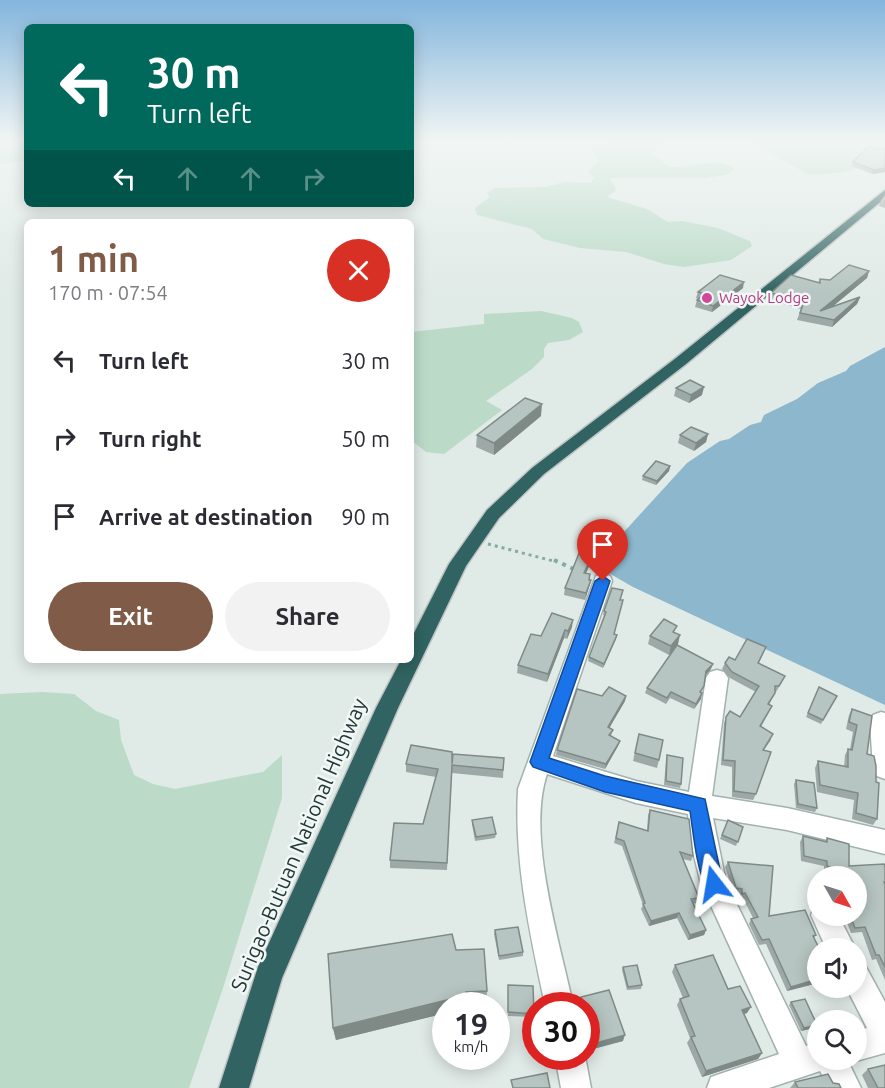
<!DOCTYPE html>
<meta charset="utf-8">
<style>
:root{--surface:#fff;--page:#f2f2f3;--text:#2b2b33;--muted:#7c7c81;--accent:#805c48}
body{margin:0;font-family:Ubuntu,sans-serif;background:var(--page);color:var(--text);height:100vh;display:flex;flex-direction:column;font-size:22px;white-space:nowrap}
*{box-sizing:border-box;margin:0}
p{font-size:20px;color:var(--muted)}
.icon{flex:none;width:33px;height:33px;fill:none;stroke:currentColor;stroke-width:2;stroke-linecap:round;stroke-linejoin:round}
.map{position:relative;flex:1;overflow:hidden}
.panel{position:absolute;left:24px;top:219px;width:390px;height:444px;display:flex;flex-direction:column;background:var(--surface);border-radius:9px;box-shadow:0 3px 15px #0003}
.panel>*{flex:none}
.top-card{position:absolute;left:24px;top:24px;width:390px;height:183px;border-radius:9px;box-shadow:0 3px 15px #0003;background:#00695c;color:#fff;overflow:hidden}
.needle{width:39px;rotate:129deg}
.tools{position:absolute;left:807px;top:866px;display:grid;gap:12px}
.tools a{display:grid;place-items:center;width:60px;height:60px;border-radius:50%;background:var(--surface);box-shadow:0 3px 15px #0003;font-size:30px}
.speed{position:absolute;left:432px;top:992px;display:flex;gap:12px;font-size:30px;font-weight:700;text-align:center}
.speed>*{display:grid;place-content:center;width:78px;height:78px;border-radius:50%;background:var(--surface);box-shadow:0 3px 15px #0003;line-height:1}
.speed small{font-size:15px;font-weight:400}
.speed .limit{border:9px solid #d22;background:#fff;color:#111}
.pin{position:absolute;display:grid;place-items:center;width:51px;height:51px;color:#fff;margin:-62px -26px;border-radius:50% 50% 50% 0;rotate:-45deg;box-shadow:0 0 6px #0007}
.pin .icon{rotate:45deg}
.me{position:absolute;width:66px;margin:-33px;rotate:346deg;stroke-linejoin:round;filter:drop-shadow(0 0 4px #0008)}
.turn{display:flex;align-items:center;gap:21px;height:126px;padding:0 24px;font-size:27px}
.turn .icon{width:78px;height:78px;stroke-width:2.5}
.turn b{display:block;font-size:42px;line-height:51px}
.lanes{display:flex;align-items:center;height:57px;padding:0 24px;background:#0003;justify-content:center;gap:30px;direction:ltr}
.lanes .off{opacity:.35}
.round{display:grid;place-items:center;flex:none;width:63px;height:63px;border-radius:32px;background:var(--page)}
.summary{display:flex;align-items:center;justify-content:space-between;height:102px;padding:0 24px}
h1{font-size:36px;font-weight:700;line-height:45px;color:var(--accent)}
.primary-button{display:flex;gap:12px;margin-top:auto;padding:12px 24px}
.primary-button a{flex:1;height:69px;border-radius:36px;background:var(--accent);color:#fff;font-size:24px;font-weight:700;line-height:69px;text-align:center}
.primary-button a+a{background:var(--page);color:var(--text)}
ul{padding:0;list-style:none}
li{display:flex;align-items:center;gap:18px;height:78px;padding:0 24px}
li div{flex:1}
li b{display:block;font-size:22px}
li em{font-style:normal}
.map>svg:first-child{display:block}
.green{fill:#bbdac8}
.water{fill:#8cb7cc}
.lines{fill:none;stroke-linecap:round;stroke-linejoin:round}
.minor-casing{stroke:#a3b1af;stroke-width:3}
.highway-casing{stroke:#bdc4c3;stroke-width:3}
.path-far1{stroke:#83aca5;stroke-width:3;stroke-dasharray:3 4;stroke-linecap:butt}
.path{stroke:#83aca5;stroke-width:4;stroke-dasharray:4 5;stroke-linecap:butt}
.minor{fill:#fff;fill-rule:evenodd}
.highway{fill:#306361;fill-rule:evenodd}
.wall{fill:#9da9a6}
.shaded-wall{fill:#7f8a87}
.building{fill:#b6c5c1;stroke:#7f8a87;stroke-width:1.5}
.route{fill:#1a73e8;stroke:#114b97;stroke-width:1.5}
.hotel-dot{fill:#d1479c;stroke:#f1f7f5;stroke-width:2}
.labels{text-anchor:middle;stroke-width:5;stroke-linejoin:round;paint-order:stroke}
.far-hotel-label{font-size:15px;fill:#b23c85;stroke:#f1f7f5;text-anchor:start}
.near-street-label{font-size:21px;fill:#223937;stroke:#f1f7f5}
</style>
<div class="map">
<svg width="885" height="1088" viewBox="0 0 885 1088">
<rect width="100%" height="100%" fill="#e0eae7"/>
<!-- green -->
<g class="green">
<polygon points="0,141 27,141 27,160 0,164"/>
<path d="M 614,141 L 656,141 L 662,147 L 652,151 L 650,155 L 661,159 L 667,166 C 690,171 713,155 735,169 L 726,175 L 704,178 L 610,178 L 616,190 L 607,197 L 647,209 L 668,222 L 682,221 L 718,228 L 750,241 L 752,246 L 731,260 L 684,267 L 664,264 L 626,252 L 580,248 L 543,239 L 532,229 L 477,215 L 475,208 L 490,197 L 487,193 L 495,188 L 546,187 L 564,182 L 591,183 L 594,178 L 588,172 L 599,160 L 592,150 Z"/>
<path d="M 748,141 L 885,141 C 885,172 829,175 808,174 Z"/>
<polygon points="541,311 572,318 579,322 583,332 569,340 548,343 544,349 544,357 532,369 486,401 502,410 444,454 426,452 411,440 411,332 484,324 484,314"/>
<polygon points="42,692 74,694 96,711 119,720 121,740 134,775 153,784 175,789 263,772 282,755 282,798 223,988 189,1088 0,1088 0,694"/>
</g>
<!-- water -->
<polygon class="water" points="885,347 885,705 633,587 607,572 607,555 623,533 687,463 720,441 729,439 750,425 761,422 764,415 797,399 818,383 846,371 850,366"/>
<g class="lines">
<!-- minor casing -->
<g class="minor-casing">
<g id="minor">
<path d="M 603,574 L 610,576 L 612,581 L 553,756 L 636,781 L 689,792 L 706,678 L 710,672 L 717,670 L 724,672 L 728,678 L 712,796 L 787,808 L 885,830 L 885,854 L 787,830 L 713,818 L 726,882 L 806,1046 L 818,1042 L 818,1059 L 847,1059 L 861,1088 L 829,1088 L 820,1071 L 769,1088 L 707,1088 L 711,1077 L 779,1054 L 701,884 L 692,848 L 688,814 L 636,803 L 547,774 C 526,836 560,942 573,1005 L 545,1005 C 530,933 514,863 518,789 L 594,581 L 596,576 Z"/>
<polygon points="881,712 885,713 885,779 877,776 873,769 870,721 873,715"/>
<polygon points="818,904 818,915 838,915 855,948 826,948 811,915 815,906"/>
<polygon points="856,963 866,967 885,1002 885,1053 856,1061 851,1059 856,1059 856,1031 867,1028 846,987 856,987"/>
<polygon points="555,1056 585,1056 591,1088 561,1088"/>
</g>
</g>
<!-- highway casing -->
<g class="highway-casing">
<polygon id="highway" points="885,190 885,198 686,364 544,474 499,518 466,566 398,708 282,978 249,1088 219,1088 258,967 376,708 401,660 411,660 411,639 449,564 487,510 532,468 676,358"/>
</g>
<!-- path-far1 -->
<polyline class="path-far1" points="488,544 557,562"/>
<!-- path -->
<polyline class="path" points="554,560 576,570"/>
<!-- minor -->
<use href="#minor" class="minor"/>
<!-- highway -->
<use href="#highway" class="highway"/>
</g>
<!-- wall -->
<g class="wall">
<polygon points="885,148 885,172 872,174 852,166 853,162"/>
<polygon points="885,195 885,208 879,206 881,200"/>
<polygon points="869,271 867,278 832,307 860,297 857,304 832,327 797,320 801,309 769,300 771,293 818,283 820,279 830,280"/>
<polygon points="743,288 712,312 695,307 697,300 698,299 696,298 698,292"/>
<polygon points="676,388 702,395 689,403 674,396"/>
<polygon points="541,416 494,455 476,447 477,435"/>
<polygon points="708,434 706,442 694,451 678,443 680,435"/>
<polygon points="670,466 669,471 656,485 642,480 643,476"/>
<polygon points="596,551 586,573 589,580 591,580 589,587 585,600 564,595 565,588"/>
<polygon points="620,600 614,634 616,639 603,668 588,661 589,657 605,616 603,615 604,611"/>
<polygon points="572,627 567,639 564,638 547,682 517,673 518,665 541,636"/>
<polygon points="676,633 678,644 669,655 648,644 650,636"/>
<polygon points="766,647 759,663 782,682 776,692 775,692 769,705 769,712 761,727 771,740 764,750 756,794 753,800 732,797 732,767 721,765 724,723 726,717 740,717 756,692 730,678 722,669 725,663"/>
<polygon points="711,669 705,676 701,692 701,699 694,709 670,698 666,704 645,693 647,688"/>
<polygon points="819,687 837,696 821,724 806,717"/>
<polygon points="602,696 626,696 625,701 609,728 613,730 611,736 618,746 605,769 556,755 557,750"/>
<polygon points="852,709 876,782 877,819 873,825 852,819 854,800 817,792 815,768 818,761 844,767 845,755 848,749 850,749 853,732 846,729 849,715"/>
<polygon points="639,734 659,760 657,768 633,761"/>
<polygon points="667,755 681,784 680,788 664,785 666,759"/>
<polygon points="452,758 504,758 503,778 452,773 447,870 390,868 390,860 423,824 436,777 406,772 406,764"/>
<polygon points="796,780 817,808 815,812 796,808 794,784"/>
<polygon points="650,810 693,856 691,861 683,859 699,898 696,903 693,904 706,930 704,935 688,940 677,918 649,926 641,909 643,905 622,846 614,843 619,822 647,831 648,815"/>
<polygon points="472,820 496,834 495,838 475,841 472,824"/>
<polygon points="728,820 743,827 736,846 720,839"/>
<polygon points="803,836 825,842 827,838 849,866 885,867 885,980 876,959 872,960 862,932 851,933 844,915 856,915 856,876 838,876 824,871 824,866 801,861 800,842"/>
<polygon points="728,862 769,916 816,935 814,938 818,983 787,991 766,944 759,945 749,924 751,919 753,918 743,898 739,899 740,894 734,893 725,867"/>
<polygon points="495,930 523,952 523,956 499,960 494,934"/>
<polygon points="456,950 487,991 486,1004 446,1005 446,1013 336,1040 333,1028"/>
<polygon points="675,965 728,989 747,1013 744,1014 762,1053 758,1059 702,1077 687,1043 690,1038 677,1005 680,999 683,998 672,972"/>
<polygon points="623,967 642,985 641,989 627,990 622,970"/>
<polygon points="508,988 534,1014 533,1017 508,1016"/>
<polygon points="581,997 623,1041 593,1049 586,1028 586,1005 579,1005"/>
<polygon points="791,1002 817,1025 814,1028 801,1031 789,1005"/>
<polygon points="868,1069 885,1088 868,1088 862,1075"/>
<polygon points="795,1082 833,1083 841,1088 790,1088"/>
</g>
<!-- shaded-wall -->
<g class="shaded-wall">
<polygon points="885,168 885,172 872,174 874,170"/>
<polygon points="869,271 867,278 820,317 820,311"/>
<polygon points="744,282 743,288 712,312 713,306"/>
<polygon points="860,297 857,304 832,327 834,320"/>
<polygon points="704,387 702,395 689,403 691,395"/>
<polygon points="542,404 541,416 494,455 494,443"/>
<polygon points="708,434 706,442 694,451 696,443"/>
<polygon points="670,466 669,471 656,485 657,481"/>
<polygon points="597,545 596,551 583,580 584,573"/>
<polygon points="591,580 589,587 585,600 586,593"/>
<polygon points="573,620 572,627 567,639 568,631"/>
<polygon points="565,630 564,638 547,682 548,674"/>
<polygon points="617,635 616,639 603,668 604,664"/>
<polygon points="680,635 678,644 669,655 671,646"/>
<polygon points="713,664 711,669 704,677 706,671"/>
<polygon points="702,693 701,699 694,709 696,704"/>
<polygon points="626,696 625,701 607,732 608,727"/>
<polygon points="620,741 618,746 605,769 606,764"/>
<polygon points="679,913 677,918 649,926 651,921"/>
<polygon points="706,930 704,935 688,940 690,935"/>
<polygon points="818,979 818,983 787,991 791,987"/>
<polygon points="467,995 466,1005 446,1005 446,1013 336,1040 333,1028"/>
<polygon points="751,1007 747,1013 738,1016 742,1010"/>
<polygon points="817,1025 814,1028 801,1031 804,1028"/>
<polygon points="625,1035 623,1041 593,1049 596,1043"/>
<polygon points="762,1053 758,1059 702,1077 706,1071"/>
</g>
<!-- building -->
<g class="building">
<polygon points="869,146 883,149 885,148 885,168 874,170 853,162"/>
<polygon points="849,265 869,271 820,311 860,297 834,320 800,313 804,302 771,293 791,275 820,283 820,279 830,280"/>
<polygon points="720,275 744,282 713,306 697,300 705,294 698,292"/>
<polygon points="690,380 704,387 691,395 676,388"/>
<polygon points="525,398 542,404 494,443 477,435"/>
<polygon points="691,427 708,434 696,443 680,435"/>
<polygon points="656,461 670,466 657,481 643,476"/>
<polygon points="584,541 597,545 584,573 590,574 589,580 591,580 586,593 565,588"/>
<polygon points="612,588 623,590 620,600 623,600 614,634 617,635 604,664 589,657 606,612 604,611"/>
<polygon points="552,613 573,620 568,631 565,630 548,674 518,665 531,634 541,636"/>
<polygon points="664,619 677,626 673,632 680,635 671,646 650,636"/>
<polygon points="747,639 766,647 758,663 785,676 779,686 775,686 775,693 768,704 772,706 760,726 773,734 763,750 771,752 756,794 734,791 735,761 723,760 726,717 730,711 740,717 759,686 732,672 725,663 729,657 735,660"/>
<polygon points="677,645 713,664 706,671 704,686 700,692 702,693 696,704 671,692 667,698 647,688"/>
<polygon points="609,687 626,696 608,727 613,730 609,735 620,741 606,764 557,750 577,689 602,696"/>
<polygon points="819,687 837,696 823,720 808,713"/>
<polygon points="852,709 872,716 867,754 874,756 876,766 876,782 879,783 877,819 856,813 858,793 820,785 818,761 848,767 848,749 852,750 857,725 849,722"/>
<polygon points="639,734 663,740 659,760 635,753"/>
<polygon points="411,745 452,752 452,764 453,754 504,758 503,770 452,765 447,863 390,860 394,823 423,824 438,769 406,764"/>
<polygon points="667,755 683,758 681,784 666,781"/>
<polygon points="796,780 814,783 817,808 798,804"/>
<polygon points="650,810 689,819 693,856 680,852 699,898 691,899 706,930 690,935 679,913 651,921 643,904 645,903 624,841 616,838 619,822 648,831"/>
<polygon points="492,817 496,834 476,837 472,820"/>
<polygon points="728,820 743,827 738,842 722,835"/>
<polygon points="803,836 827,842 827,838 849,844 849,866 884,864 885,867 885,882 884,882 885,885 885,967 879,955 876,955 865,927 855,928 850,915 856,915 856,876 841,876 841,871 827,866 827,861 804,856"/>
<polygon points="728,862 773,866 769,916 805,910 816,935 813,936 819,948 818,948 818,979 791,987 769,939 762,940 751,919 758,917 745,893 742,894 742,889 736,888"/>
<polygon points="518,927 523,952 499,956 495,930"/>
<polygon points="452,934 456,950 484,949 487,991 466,992 467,995 333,1028 328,954"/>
<polygon points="713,955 728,989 740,986 751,1007 742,1010 762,1053 706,1071 691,1037 695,1036 680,999 689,996 675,965"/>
<polygon points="637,965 642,985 628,987 623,967"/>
<polygon points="508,985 533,986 534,1014 508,1012"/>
<polygon points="609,990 625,1035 596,1043 586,1015 586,1005 583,1005 581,997"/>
<polygon points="805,999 817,1025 804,1028 791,1002"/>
<polygon points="885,1065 885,1088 878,1088 868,1069"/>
<polygon points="547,1073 550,1088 513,1088 511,1080"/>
<polygon points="828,1074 833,1083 839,1084 841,1088 798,1088 795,1082"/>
</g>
<!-- sky -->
<linearGradient id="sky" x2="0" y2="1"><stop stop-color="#83b5dd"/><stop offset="0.48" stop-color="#f1f6f4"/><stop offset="1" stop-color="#f1f6f4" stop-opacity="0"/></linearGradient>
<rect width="885" height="294" fill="url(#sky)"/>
<!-- route -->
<path class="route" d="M 603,576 L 610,581 L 549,758 L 605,776 L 705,799 L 723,884 L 721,890 L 714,893 L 707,890 C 696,866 694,838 690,811 L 605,792 L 533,767 L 530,762 L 595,581 Z"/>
<!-- markers -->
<circle class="hotel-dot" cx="707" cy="298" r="6"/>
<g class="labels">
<!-- far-hotel labels -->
<g class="far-hotel-label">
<text x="719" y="303">Wayok Lodge</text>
</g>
<!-- near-street labels -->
<g class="near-street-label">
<text transform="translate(299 845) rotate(-67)" y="7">Surigao-Butuan National Highway</text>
</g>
</g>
</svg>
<div class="tools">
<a><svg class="needle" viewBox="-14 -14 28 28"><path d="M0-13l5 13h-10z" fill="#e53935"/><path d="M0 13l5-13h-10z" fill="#7c7c81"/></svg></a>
<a><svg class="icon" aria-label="sound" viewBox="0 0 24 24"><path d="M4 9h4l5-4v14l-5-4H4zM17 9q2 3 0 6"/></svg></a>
<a><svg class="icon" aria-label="search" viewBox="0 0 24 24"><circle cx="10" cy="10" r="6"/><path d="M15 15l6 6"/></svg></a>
</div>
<div class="speed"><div>19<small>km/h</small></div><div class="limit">30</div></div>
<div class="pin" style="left:603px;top:581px;background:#d93025"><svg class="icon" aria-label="arrive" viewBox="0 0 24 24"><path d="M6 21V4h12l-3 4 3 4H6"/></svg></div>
<svg class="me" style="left:714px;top:884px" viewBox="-20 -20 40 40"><path d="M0-17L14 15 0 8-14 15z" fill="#1a73e8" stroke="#fff" stroke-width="4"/></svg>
<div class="top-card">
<div class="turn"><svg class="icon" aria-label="left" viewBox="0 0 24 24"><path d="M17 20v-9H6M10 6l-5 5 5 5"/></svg><div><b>30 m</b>Turn left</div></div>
<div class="lanes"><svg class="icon" aria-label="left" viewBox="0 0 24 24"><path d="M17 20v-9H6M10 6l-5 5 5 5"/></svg><svg class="icon off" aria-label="ahead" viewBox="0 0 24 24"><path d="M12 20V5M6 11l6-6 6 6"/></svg><svg class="icon off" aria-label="ahead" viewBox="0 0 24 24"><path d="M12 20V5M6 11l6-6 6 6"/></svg><svg class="icon off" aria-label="right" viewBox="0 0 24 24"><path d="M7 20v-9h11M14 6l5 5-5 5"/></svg></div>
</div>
<section class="panel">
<div class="summary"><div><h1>1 min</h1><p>170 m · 07:54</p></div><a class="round" style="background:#d93025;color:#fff"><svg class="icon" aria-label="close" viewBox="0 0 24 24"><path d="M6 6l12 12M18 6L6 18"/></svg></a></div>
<ul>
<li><svg class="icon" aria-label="left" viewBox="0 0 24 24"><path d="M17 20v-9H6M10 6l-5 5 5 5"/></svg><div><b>Turn left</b></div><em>30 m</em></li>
<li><svg class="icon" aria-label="right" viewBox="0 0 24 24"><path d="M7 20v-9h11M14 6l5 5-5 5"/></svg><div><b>Turn right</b></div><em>50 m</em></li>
<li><svg class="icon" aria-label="arrive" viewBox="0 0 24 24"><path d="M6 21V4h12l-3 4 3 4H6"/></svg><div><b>Arrive at destination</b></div><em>90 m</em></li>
</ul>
<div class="primary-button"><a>Exit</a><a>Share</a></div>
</section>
</div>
